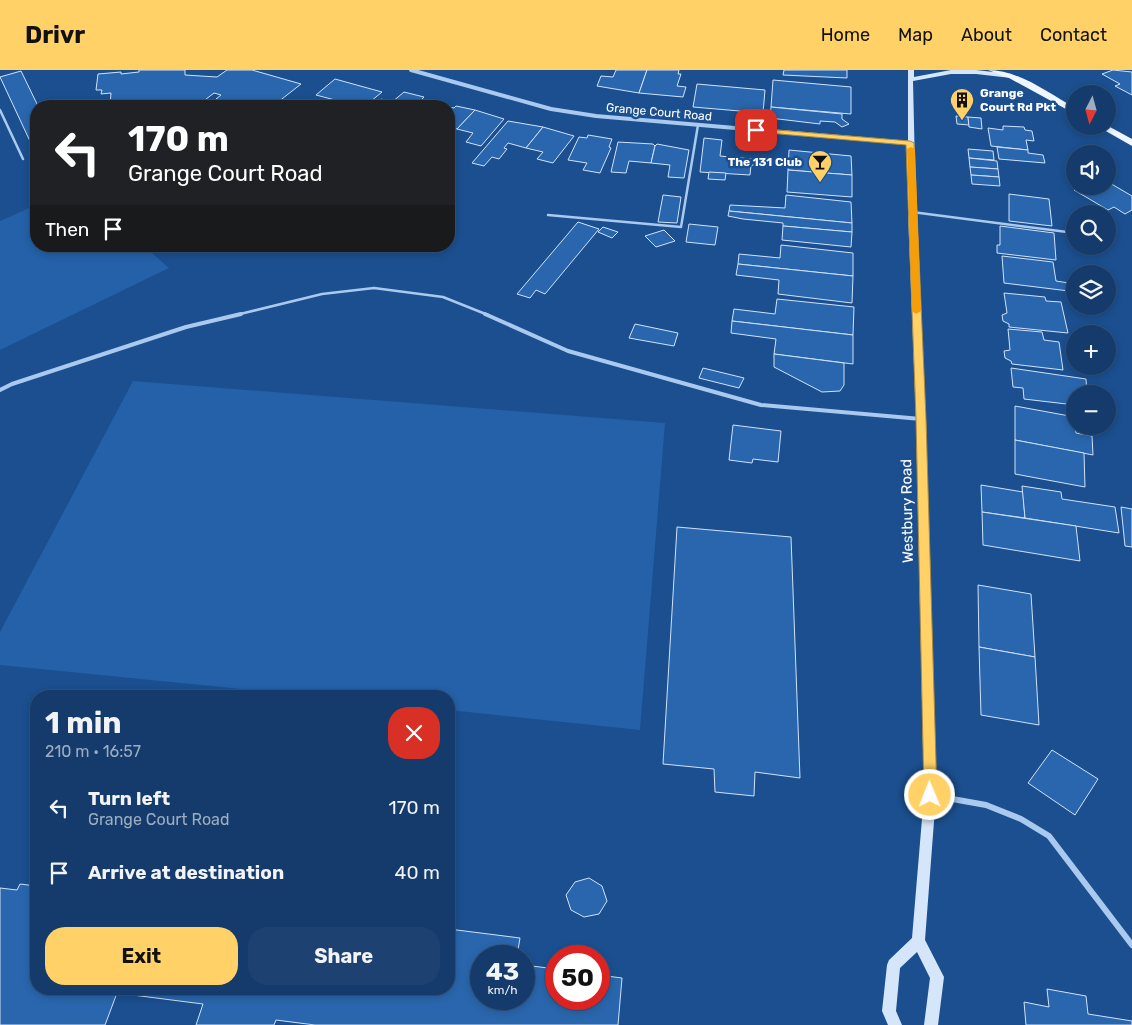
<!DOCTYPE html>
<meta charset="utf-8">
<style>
:root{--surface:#143b6b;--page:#1d4271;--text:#f1f3f6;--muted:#9dadc1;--line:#33557e;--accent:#ffd166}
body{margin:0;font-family:Rubik,sans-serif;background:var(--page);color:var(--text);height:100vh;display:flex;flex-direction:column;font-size:19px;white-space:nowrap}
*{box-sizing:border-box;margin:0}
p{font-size:16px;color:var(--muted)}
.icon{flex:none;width:28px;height:28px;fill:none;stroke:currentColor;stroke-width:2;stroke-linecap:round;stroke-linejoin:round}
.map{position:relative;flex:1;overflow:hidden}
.details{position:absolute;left:30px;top:620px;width:425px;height:305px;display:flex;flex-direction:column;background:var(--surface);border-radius:20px;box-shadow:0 2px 8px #0003,0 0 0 1px var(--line)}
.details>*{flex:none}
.top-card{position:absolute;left:30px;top:30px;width:425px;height:152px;border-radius:20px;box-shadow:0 2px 8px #0003,0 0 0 1px var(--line);background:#202124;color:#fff;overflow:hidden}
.needle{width:32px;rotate:186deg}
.fabs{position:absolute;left:1066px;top:15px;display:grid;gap:10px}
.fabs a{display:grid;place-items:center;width:50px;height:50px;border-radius:50%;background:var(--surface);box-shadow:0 2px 8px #0003,0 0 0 1px var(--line);font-size:25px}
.speed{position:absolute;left:470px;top:875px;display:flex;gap:10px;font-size:25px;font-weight:700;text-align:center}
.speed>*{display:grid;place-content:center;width:65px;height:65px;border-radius:50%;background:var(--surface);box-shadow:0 2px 8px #0003,0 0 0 1px var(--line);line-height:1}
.speed small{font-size:12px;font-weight:400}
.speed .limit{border:8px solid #d22;background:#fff;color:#111}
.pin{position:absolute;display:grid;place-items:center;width:42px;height:42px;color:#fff;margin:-21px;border-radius:10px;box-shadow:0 2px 8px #0006}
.me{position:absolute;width:55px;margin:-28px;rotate:359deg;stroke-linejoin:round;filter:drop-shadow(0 0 4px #0008)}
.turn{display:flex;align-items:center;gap:18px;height:105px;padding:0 15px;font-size:22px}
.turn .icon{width:65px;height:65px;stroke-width:2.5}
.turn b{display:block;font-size:35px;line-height:42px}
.then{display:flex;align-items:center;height:48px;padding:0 15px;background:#0003;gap:10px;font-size:19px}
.round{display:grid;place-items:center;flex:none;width:52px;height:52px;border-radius:20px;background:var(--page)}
.head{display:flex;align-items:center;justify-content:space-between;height:85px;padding:0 15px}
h1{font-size:30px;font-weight:700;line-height:38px}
.button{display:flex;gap:10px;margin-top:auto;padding:10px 15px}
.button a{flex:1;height:58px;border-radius:20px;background:var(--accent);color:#111;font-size:20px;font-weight:700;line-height:58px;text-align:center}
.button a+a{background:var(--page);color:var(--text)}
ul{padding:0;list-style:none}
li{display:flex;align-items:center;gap:15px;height:65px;padding:0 15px}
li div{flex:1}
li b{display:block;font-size:19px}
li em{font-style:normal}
header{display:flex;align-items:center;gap:30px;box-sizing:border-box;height:70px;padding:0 25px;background:var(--accent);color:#111}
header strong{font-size:24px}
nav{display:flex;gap:28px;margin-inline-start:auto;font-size:18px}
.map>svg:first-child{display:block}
.green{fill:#2461a8}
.building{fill:#2a66ad;stroke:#cfe3fa}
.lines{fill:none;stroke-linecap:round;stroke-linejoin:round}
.service-far1{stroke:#a9c9ee;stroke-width:2.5}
.service{stroke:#a9c9ee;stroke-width:4}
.minor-far1{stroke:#a9c9ee;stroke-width:4}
.minor{stroke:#a9c9ee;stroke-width:6}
.secondary{fill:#d6e6fa;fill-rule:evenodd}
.primary{fill:#f0f6ff;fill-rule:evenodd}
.route{fill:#ffd166;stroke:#a68842}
.slow{fill:#f59e0b}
.labels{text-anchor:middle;stroke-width:5;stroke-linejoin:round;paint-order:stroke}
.far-poi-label{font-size:12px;font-weight:bold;fill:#fff;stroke:#1b4f8f;text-anchor:start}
.far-street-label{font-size:12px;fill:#fff;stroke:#1b4f8f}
.street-label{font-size:15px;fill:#fff;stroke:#1b4f8f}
</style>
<header>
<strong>Drivr</strong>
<nav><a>Home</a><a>Map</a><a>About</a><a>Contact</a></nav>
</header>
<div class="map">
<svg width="1132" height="955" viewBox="0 0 1132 955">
<rect width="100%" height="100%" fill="#1b4f8f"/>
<!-- green -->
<g class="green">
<polygon points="36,135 36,176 144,176 169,198 0,280 0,151"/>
<polygon points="133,311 665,353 640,660 449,640 449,626 312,626 0,595 0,562"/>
</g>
<!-- building -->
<g class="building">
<polygon points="139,0 185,0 185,5 217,7 227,0 252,0 301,14 273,36 240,36 216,29 221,25 214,23 197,36 110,36 111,23 101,24 102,20 96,20 98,4 121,2 121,4 139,2"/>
<polygon points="616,0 647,0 639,23 597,16 601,6 613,7"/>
<polygon points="647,0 679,0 678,4 681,4 677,16 686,17 683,27 639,23"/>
<polygon points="784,0 847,0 847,8 783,5"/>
<polygon points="1113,0 1132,2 1132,25 1115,16 1120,14 1102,4"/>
<polygon points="21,1 38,36 36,36 36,84 0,7"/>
<polygon points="335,9 382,22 365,36 327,36 335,30 316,25"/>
<polygon points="773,10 851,17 851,44 771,37"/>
<polygon points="697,14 765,20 763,43 693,37"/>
<polygon points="404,22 424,27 422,29 434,32 430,36 373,36 381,29 392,32"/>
<polygon points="456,36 475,40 457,59 449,57 449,37 454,38"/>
<polygon points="771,37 842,44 842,49 849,54 842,57 835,52 820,51 820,54 770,48"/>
<polygon points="475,40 504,49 481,76 466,72 473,63 457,59"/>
<polygon points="956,46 968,47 969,55 957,54"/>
<polygon points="968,47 981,48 982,59 969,57"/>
<polygon points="508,51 543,57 526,78 508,73 504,78 507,79 499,89 492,87 484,96 472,93"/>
<polygon points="1003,56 1024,57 1025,60 1032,61 1034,71 1026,70 1028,80 991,76 988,58 1003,60"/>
<polygon points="543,57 574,66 553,93 537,89 543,82 526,78"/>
<polygon points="588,65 612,69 609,77 611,78 600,103 583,100 587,93 568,90 579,67 587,68"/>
<polygon points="704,68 722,70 720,86 772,91 771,97 751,95 750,105 700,102"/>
<polygon points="618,72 653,74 655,76 651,93 629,91 626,103 611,102"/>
<polygon points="657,74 689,80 684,108 668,107 670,95 651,93 655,76"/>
<polygon points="997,77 1028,80 1028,83 1043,85 1045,93 999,89"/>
<polygon points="968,79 993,81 994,90 969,88"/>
<polygon points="789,80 851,86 852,105 788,100"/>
<polygon points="969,88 997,91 998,99 970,97"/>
<polygon points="970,97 998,99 999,107 971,105"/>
<polygon points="788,100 852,105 852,127 787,122"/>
<polygon points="709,102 726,103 725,110 708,109"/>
<polygon points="971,105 999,107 1000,116 972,114"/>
<polygon points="1108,112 1132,126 1132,140 1125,144 1114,137 1108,140 1074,120 1082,116 1108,116"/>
<polygon points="1009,124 1049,129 1052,156 1009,151"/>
<polygon points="663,125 681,127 677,153 658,152"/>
<polygon points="786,125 851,132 852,153 729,141 730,135 785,138"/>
<polygon points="729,141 852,153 852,162 783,156 783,153 743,149 728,146"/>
<polygon points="578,152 599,159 545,224 536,220 530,228 517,224"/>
<polygon points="689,154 718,157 715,175 686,172"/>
<polygon points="783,156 852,162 851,177 782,170"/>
<polygon points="1000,156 1054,163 1056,190 997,183 997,175 1000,175"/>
<polygon points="603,157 618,162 612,168 598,162"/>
<polygon points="664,160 675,171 656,177 645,166"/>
<polygon points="781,175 853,183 853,206 738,194 739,184 780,188"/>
<polygon points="1002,186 1053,192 1056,211 1069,213 1069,221 1004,213"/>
<polygon points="738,194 853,206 852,233 778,224 779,210 736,205"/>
<polygon points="1004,223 1045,227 1046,231 1061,232 1068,263 1009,257 1009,254 1003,251 1002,245 1007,243"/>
<polygon points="777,229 854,237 853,265 732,251 734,239 775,244"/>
<polygon points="732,251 853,265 853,294 774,284 776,269 731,263"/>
<polygon points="635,254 678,263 674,276 629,268"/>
<polygon points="1008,259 1042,262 1044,270 1059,272 1063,300 1012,294 1011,291 1005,288 1004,281 1010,280"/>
<polygon points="774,284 844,293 844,315 840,321 822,322 774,297"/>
<polygon points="703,298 744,308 739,318 699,308"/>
<polygon points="1011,298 1086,309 1087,324 1075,324 1075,335 1024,329 1023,318 1013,317"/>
<polygon points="1015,336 1075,347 1076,363 1092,366 1093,385 1015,370"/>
<polygon points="733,355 781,361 778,392 753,389 752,393 729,390"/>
<polygon points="1015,370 1084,383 1085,417 1015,404"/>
<polygon points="981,415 1023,422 1025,448 982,442"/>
<polygon points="1022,416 1061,422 1062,429 1115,437 1119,463 1025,448"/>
<polygon points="1121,437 1132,439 1132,477 1125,476"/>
<polygon points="982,442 1076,456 1080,491 983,475"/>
<polygon points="677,457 791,467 800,708 755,702 754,726 715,722 714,699 663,694"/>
<polygon points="978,515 1031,524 1035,587 979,577"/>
<polygon points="979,577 1035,587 1039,655 981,645"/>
<polygon points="1052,680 1098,709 1075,745 1028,713"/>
<polygon points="589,808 602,816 607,831 599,844 584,847 571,840 566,825 575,812"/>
<polygon points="20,814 36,816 36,919 449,919 449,859 520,868 517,886 481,886 481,929 524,929 524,895 556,899 556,929 599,929 599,905 622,908 618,955 315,955 276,950 274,955 196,955 203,934 117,923 105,955 0,955 0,818 17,820"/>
<polygon points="1047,919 1086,926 1088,944 1132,951 1132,955 1026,955 1024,932 1049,937"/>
</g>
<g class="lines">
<!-- service-far1 -->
<g class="service-far1">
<polyline points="0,40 23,89"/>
<polyline points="912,142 1075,163"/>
<polyline points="548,145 681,157 698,55"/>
<polyline points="236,245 322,224 374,218 443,227 488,245"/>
</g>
<!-- service -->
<g class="service">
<polyline points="485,244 568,281 761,335 921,349"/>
<polyline points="0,320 12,314 186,257 241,244"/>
</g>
<!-- minor-far1 -->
<polyline class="minor-far1" points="411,0 551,39 596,46 910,73"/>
<!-- minor -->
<polyline class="minor" points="930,725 986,735 1021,749 1049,766 1132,875"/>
<!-- secondary -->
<polygon class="secondary" points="908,0 914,0 914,7 951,0 976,0 1011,4 1014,6 1011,8 976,4 951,4 913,11 916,142 926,349 936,725 925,870 944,907 938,955 924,955 930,908 917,882 900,898 896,941 902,955 888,955 882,941 887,895 889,890 912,868 924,725 916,349 908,142"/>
<!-- primary -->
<g class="primary">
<path d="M 988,0 C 1019,0 1048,23 1075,38 L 1075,44 L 1009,8 Z"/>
<polygon points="1097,56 1108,56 1132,69 1132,76"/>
</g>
</g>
<!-- route -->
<polygon class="route" points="753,58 910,71 914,73 926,349 937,725 935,729 930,731 926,729 924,725 916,349 906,75 756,62 753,62"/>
<!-- slow -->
<polygon class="slow" points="911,77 915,79 921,241 916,244 912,241 907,79"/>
<!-- icons -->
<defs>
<g id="building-pin" transform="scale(1.25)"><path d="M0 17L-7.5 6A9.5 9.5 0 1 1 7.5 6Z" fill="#ffd166" stroke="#1b4f8f"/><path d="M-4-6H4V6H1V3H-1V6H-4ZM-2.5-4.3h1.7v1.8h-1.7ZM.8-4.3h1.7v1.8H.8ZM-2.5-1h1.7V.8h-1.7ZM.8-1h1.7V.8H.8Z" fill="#111"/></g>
<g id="bar-pin" transform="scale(1.25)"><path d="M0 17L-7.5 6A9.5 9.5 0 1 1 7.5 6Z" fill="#ffd166" stroke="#1b4f8f"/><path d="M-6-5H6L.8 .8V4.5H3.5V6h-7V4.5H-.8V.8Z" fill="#111"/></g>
</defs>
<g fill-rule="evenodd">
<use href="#building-pin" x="962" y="30"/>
<use href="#bar-pin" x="820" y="92"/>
</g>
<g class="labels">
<!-- far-poi labels -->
<g class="far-poi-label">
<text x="980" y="27">Grange<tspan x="980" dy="14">Court Rd Pkt</tspan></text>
<text x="802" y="96" text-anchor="end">The 131 Club</text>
</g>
<!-- far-street labels -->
<g class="far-street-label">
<text transform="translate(659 42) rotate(5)" y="4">Grange Court Road</text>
</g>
<!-- street labels -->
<g class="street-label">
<text transform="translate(907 441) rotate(-91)" y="5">Westbury Road</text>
</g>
</g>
</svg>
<div class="fabs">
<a><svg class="needle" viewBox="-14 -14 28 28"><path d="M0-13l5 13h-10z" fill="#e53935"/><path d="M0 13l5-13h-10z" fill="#9dadc1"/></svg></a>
<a><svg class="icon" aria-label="sound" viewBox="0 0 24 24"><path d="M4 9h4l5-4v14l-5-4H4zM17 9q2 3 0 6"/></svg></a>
<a><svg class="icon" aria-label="search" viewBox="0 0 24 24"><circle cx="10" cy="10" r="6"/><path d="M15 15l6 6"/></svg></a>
<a><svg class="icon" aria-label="layers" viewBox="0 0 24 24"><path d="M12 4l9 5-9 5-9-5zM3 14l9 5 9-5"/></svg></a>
<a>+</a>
<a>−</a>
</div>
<div class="speed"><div>43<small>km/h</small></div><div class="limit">50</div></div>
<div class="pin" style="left:756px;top:60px;background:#d93025"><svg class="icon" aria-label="arrive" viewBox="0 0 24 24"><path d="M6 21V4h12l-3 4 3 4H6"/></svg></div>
<svg class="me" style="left:930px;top:725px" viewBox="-20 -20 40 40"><circle r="17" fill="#ffd166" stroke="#fff" stroke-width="3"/><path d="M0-11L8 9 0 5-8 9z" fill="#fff"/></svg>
<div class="top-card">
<div class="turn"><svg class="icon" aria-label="left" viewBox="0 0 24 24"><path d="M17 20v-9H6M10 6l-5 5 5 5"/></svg><div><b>170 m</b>Grange Court Road</div></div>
<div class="then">Then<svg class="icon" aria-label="arrive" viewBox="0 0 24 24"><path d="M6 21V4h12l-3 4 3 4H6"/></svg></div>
</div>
<section class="details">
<div class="head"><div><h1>1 min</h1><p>210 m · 16:57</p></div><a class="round" style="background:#d93025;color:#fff"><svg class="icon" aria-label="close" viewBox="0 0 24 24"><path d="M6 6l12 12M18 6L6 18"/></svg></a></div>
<ul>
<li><svg class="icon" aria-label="left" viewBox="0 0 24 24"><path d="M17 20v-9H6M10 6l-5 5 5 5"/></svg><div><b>Turn left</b><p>Grange Court Road</p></div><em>170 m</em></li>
<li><svg class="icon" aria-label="arrive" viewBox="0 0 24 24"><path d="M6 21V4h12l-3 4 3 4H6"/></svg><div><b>Arrive at destination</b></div><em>40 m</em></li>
</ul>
<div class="button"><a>Exit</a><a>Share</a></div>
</section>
</div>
